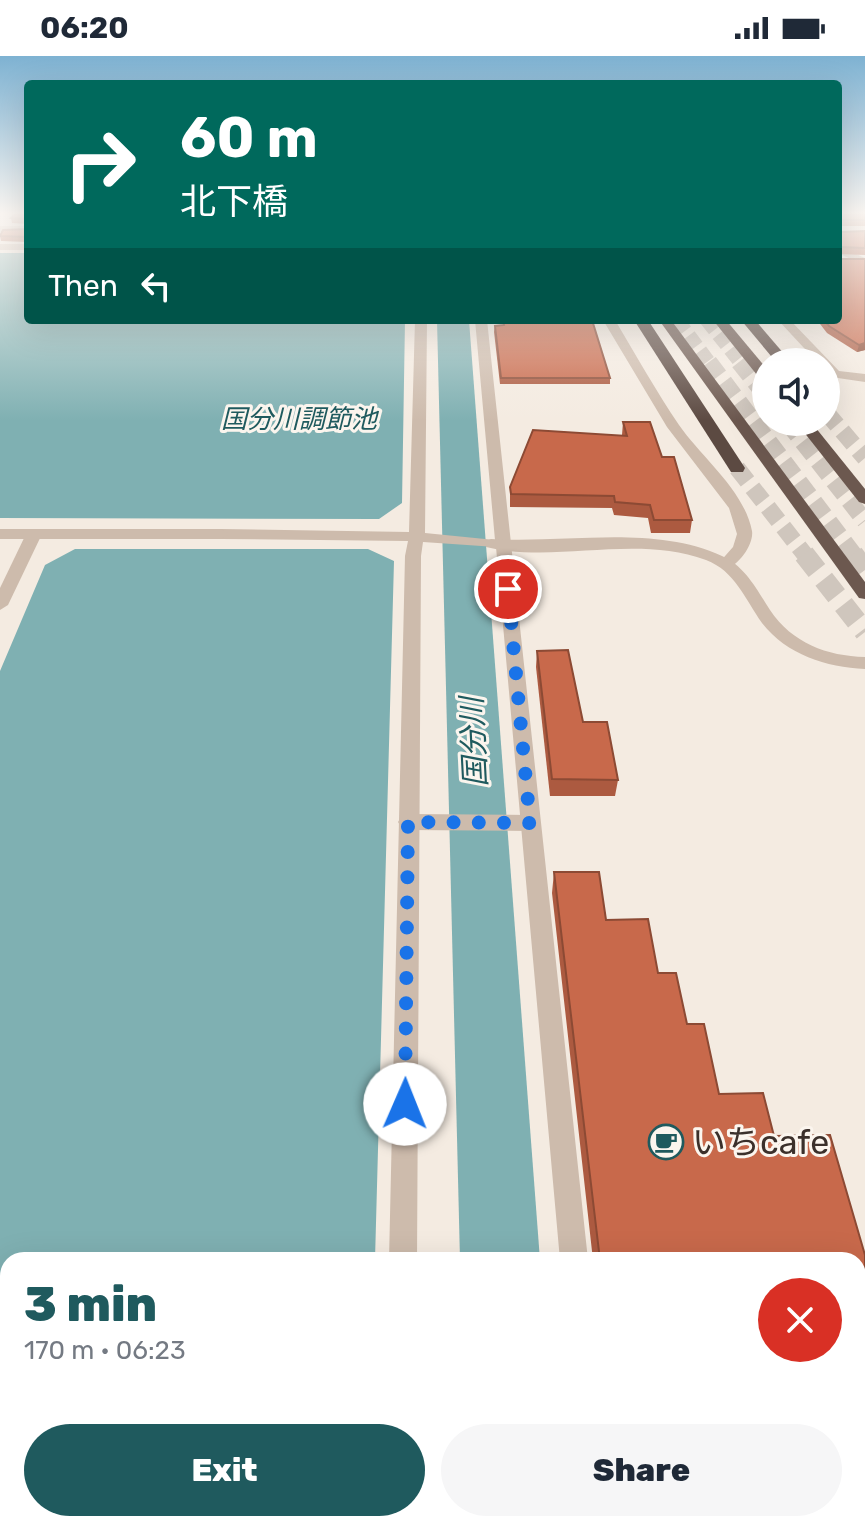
<!DOCTYPE html>
<meta charset="utf-8">
<style>
:root{--surface:#fff;--page:#f6f6f7;--text:#1f2937;--muted:#747a83;--accent:#1f5a5e}
body{margin:0;font-family:Rubik,"Noto Sans JP",sans-serif;background:var(--page);color:var(--text);height:100vh;display:flex;flex-direction:column;font-size:30px;white-space:nowrap}
*{box-sizing:border-box;margin:0}
p{font-size:26px;color:var(--muted)}
.icon{flex:none;width:44px;height:44px;fill:none;stroke:currentColor;stroke-width:2;stroke-linecap:round;stroke-linejoin:round}
.map{position:relative;flex:1;overflow:hidden}
.side{position:absolute;left:0px;top:1196px;width:866px;height:280px;display:flex;flex-direction:column;background:var(--surface);border-radius:24px 24px 0 0;box-shadow:0 8px 32px #0002}
.side>*{flex:none}
.top-card{position:absolute;left:24px;top:24px;width:818px;height:244px;border-radius:8px;box-shadow:0 8px 32px #0002;background:#00695c;color:#fff;overflow:hidden}
.buttons{position:absolute;left:752px;top:292px;display:grid;gap:16px}
.buttons a{display:grid;place-items:center;width:88px;height:88px;border-radius:50%;background:var(--surface);box-shadow:0 8px 32px #0002;font-size:40px}
.pin{position:absolute;display:grid;place-items:center;width:68px;height:68px;color:#fff;margin:-34px;border:4px solid #fff;border-radius:50%;box-shadow:0 2px 8px #0007}
.me{position:absolute;width:88px;margin:-44px;rotate:1deg;stroke-linejoin:round;filter:drop-shadow(0 0 6px #0008)}
.turn{display:flex;align-items:center;gap:28px;height:168px;padding:0 24px;font-size:36px}
.turn .icon{width:104px;height:104px;stroke-width:2.5}
.turn b{display:block;font-size:56px;line-height:68px}
.then{display:flex;align-items:center;height:76px;padding:0 24px;background:#0003;gap:16px;font-size:30px}
.round{display:grid;place-items:center;flex:none;width:84px;height:84px;border-radius:42px;background:var(--page)}
.head{display:flex;align-items:center;justify-content:space-between;height:136px;padding:0 24px}
h1{font-size:48px;font-weight:800;line-height:60px;color:var(--accent)}
.button{display:flex;gap:16px;margin-top:auto;padding:16px 24px}
.button a{flex:1;height:92px;border-radius:48px;background:var(--accent);color:#fff;font-size:32px;font-weight:800;line-height:92px;text-align:center}
.button a+a{background:var(--page);color:var(--text)}
.status{display:flex;justify-content:space-between;align-items:center;height:56px;padding:0 40px;background:var(--surface);direction:ltr}
.status svg{height:22px;fill:currentColor}
.map>svg:first-child{display:block}
.water{fill:#7fb0b2}
.lines{fill:none;stroke-linecap:round;stroke-linejoin:round}
.river{fill:#7fb0b2;fill-rule:evenodd}
.motorway-tunnel-far2{stroke:#cfc6bd;stroke-width:13;stroke-dasharray:13 6;stroke-linecap:butt}
.motorway-tunnel-far1{stroke:#cfc6bd;stroke-width:17;stroke-dasharray:17 8;stroke-linecap:butt}
.motorway-tunnel{stroke:#cfc6bd;stroke-width:21;stroke-dasharray:21 11;stroke-linecap:butt}
.pedestrian{fill:#cdbbac;fill-rule:evenodd}
.minor{fill:#cdbbac;fill-rule:evenodd}
.tertiary{fill:#cdbbac;fill-rule:evenodd}
.trunk{fill:#6c584f;fill-rule:evenodd}
.motorway{fill:#5c4a42;fill-rule:evenodd}
.wall{fill:#ac5a40}
.shaded-wall{fill:#8c4a34}
.building{fill:#c8694b;stroke:#8c4a34;stroke-width:2}
.route{stroke:#1a73e8;stroke-width:14;stroke-dasharray:0 25.2}
.labels{text-anchor:middle;stroke-width:6;stroke-linejoin:round;paint-order:stroke}
.far-water-label{font-size:26px;font-style:italic;fill:#1f5a5e;stroke:#fbf5ee}
.water-label{font-size:30px;font-style:italic;fill:#1f5a5e;stroke:#fbf5ee}
.near-poi-label{font-size:34px;fill:#3b302b;stroke:#fbf5ee;text-anchor:start}
</style>
<div class="status"><b>06:20</b><svg viewBox="0 0 49 12"><path d="M0 12V9h3v3zM5 12V6h3v6zM10 12V3h3v9zM15 12V0h3v12zM26 1h20v11H26zM47 4h2v5h-2z"/></svg></div>
<div class="map">
<svg width="865" height="1476" viewBox="0 0 865 1476">
<rect width="100%" height="100%" fill="#f4ebe1"/>
<!-- water -->
<g class="water">
<polygon points="0,197 28,197 28,264 405,264 402,447 379,463 0,462"/>
<polygon points="75,493 368,493 394,505 375,1204 8,1204 8,1468 367,1468 367,1476 0,1476 0,615 45,509"/>
</g>
<g class="lines">
<!-- river -->
<g class="river">
<polygon points="437,264 469,264 540,1204 460,1204"/>
<rect x="466" y="1468" width="94" height="8"/>
</g>
<!-- motorway-tunnel-far2 -->
<g class="motorway-tunnel-far2">
<polyline points="678,264 711,308"/>
<polyline points="706,264 741,308"/>
</g>
<!-- motorway-tunnel-far1 -->
<g class="motorway-tunnel-far1">
<polyline points="709,306 855,500"/>
<polyline points="739,306 766,340"/>
<polyline points="826,356 865,402"/>
<polyline points="787,366 865,465"/>
<polyline points="737,412 806,500"/>
</g>
<!-- motorway-tunnel -->
<g class="motorway-tunnel">
<polyline points="804,498 865,576"/>
<polyline points="853,498 865,514"/>
</g>
<!-- pedestrian -->
<polygon class="pedestrian" points="408,758 530,759 537,762 540,767 537,772 530,775 408,774 401,771 398,766 401,761"/>
<!-- minor -->
<g class="minor">
<rect x="0" y="170" width="28" height="6"/>
<rect x="0" y="188" width="28" height="6"/>
<polygon points="838,190 865,202 865,206 857,206 838,197"/>
<polygon points="415,264 427,264 425,477 495,484 475,264 487,264 588,1204 560,1204 496,491 423,486 421,500 417,1204 389,1204 405,500 408,485 221,483 213,478 221,473 409,476"/>
<path d="M 603,264 L 615,264 C 636,299 656,335 679,369 C 702,402 744,434 752,475 C 754,488 739,509 726,513 L 718,508 L 733,491 L 737,478 L 729,452 L 667,371 Z"/>
<polygon points="34,473 42,478 8,549 0,554 0,532 26,478"/>
<rect x="858" y="1351" width="7" height="32"/>
<rect x="384" y="1468" width="34" height="8"/>
<polygon points="583,1468 617,1468 618,1476 584,1476"/>
</g>
<!-- tertiary -->
<g class="tertiary">
<polygon points="778,264 790,264 839,315 865,318 865,326 831,321 826,315 826,306 817,306"/>
<polygon points="0,473 221,473 229,478 221,483 0,483"/>
<path d="M 491,483 C 565,488 652,468 722,500 C 745,510 757,534 770,554 C 792,587 827,600 865,601 L 865,613 C 826,611 787,599 762,567 C 745,543 735,515 706,504 C 634,478 556,508 486,491 L 486,485 Z"/>
</g>
<!-- trunk -->
<g class="trunk">
<polygon points="659,264 671,264 865,526 865,543 859,542"/>
<polygon points="713,264 726,264 766,312 766,325 761,324"/>
<polygon points="796,366 811,366 865,433 865,448 859,446"/>
</g>
<!-- motorway -->
<g class="motorway">
<polygon points="634,264 648,264 745,412 743,416 731,416"/>
<polygon points="741,264 755,264 791,306 776,306"/>
</g>
</g>
<!-- wall -->
<g class="wall">
<polygon points="28,158 28,168 12,167 11,162"/>
<rect x="838" y="158" width="27" height="12"/>
<polygon points="28,173 28,186 1,185 0,180"/>
<polygon points="865,175 865,199 838,198 840,176"/>
<polygon points="502,264 592,264 610,322 610,328 500,328 494,276 495,270 503,269"/>
<polygon points="817,264 838,264 865,294 857,296 827,277"/>
<polygon points="623,366 662,401 692,464 690,477 651,477 648,462 614,459 612,452 510,451 510,431 622,379"/>
<polygon points="537,595 618,724 615,740 550,740 536,611"/>
<polygon points="554,816 606,864 658,917 687,968 719,1038 774,1080 865,1199 865,1246 862,1250 858,1250 858,1204 593,1204 552,837"/>
<polygon points="787,1468 844,1468 845,1476 784,1476 783,1471"/>
</g>
<!-- shaded-wall -->
<polygon class="shaded-wall" points="865,287 865,294 857,296 859,289"/>
<!-- building -->
<g class="building">
<polygon points="15,158 28,158 28,163 11,162"/>
<polygon points="838,158 865,158 865,164 840,164 838,165"/>
<polygon points="838,171 840,176 865,175 865,192 840,191 838,197"/>
<polygon points="28,173 28,181 0,180 3,174"/>
<polygon points="838,202 840,203 865,203 865,287 859,289 829,270 824,264 838,264"/>
<polygon points="503,264 592,264 610,322 501,322 495,270 504,269"/>
<polygon points="623,366 650,366 662,401 674,401 692,464 654,464 650,449 615,446 614,440 511,438 510,431 533,374 627,380"/>
<polygon points="568,594 583,666 607,666 618,724 552,723 537,595"/>
<polygon points="554,816 599,816 606,864 648,863 658,917 676,917 687,968 704,968 719,1038 763,1037 774,1080 830,1079 865,1199 865,1235 858,1235 858,1204 600,1204"/>
<polygon points="790,1468 844,1468 845,1476 792,1476"/>
</g>
<!-- sky -->
<linearGradient id="sky" x2="0" y2="1"><stop stop-color="#7eb2d2"/><stop offset="0.43" stop-color="#faf6f2"/><stop offset="1" stop-color="#faf6f2" stop-opacity="0"/></linearGradient>
<rect width="865" height="365" fill="url(#sky)"/>
<g class="lines">
<!-- route -->
<polyline class="route" points="405,1048 408,766 530,767 508,533"/>
</g>
<!-- icons -->
<defs>
<g id="cafe-ring" transform="scale(1.8)"><circle r="9.5" fill="#fbf5ee" stroke="#1f5a5e" stroke-width="1.5"/><path d="M-5.5-4.5H6V0H3Q3 3.5 0 3.5H-2.5Q-5.5 3.5-5.5 0ZM3-3.2v2h1.7v-2ZM-6 4.5H4V6H-6Z" fill="#1f5a5e"/></g>
</defs>
<g fill-rule="evenodd">
<use href="#cafe-ring" x="666" y="1086"/>
</g>
<g class="labels">
<!-- far-water labels -->
<g class="far-water-label">
<text x="299" y="372">国分川調節池</text>
</g>
<!-- water labels -->
<g class="water-label">
<text transform="translate(474 686) rotate(-93)" y="10">国分川</text>
</g>
<!-- near-poi labels -->
<g class="near-poi-label">
<text x="692" y="1098">いちcafe</text>
</g>
</g>
</svg>
<div class="buttons">
<a><svg class="icon" aria-label="sound" viewBox="0 0 24 24"><path d="M4 9h4l5-4v14l-5-4H4zM17 9q2 3 0 6"/></svg></a>
</div>
<div class="pin" style="left:508px;top:533px;background:#d93025"><svg class="icon" aria-label="arrive" viewBox="0 0 24 24"><path d="M6 21V4h12l-3 4 3 4H6"/></svg></div>
<svg class="me" style="left:405px;top:1048px" viewBox="-20 -20 40 40"><circle r="19" fill="#fff"/><path d="M0-13L10 11 0 6-10 11z" fill="#1a73e8"/></svg>
<div class="top-card">
<div class="turn"><svg class="icon" aria-label="right" viewBox="0 0 24 24"><path d="M7 20v-9h11M14 6l5 5-5 5"/></svg><div><b>60 m</b>北下橋</div></div>
<div class="then">Then<svg class="icon" aria-label="left" viewBox="0 0 24 24"><path d="M17 20v-9H6M10 6l-5 5 5 5"/></svg></div>
</div>
<section class="side">
<div class="head"><div><h1>3 min</h1><p>170 m · 06:23</p></div><a class="round" style="background:#d93025;color:#fff"><svg class="icon" aria-label="close" viewBox="0 0 24 24"><path d="M6 6l12 12M18 6L6 18"/></svg></a></div>
<div class="button"><a>Exit</a><a>Share</a></div>
</section>
</div>
